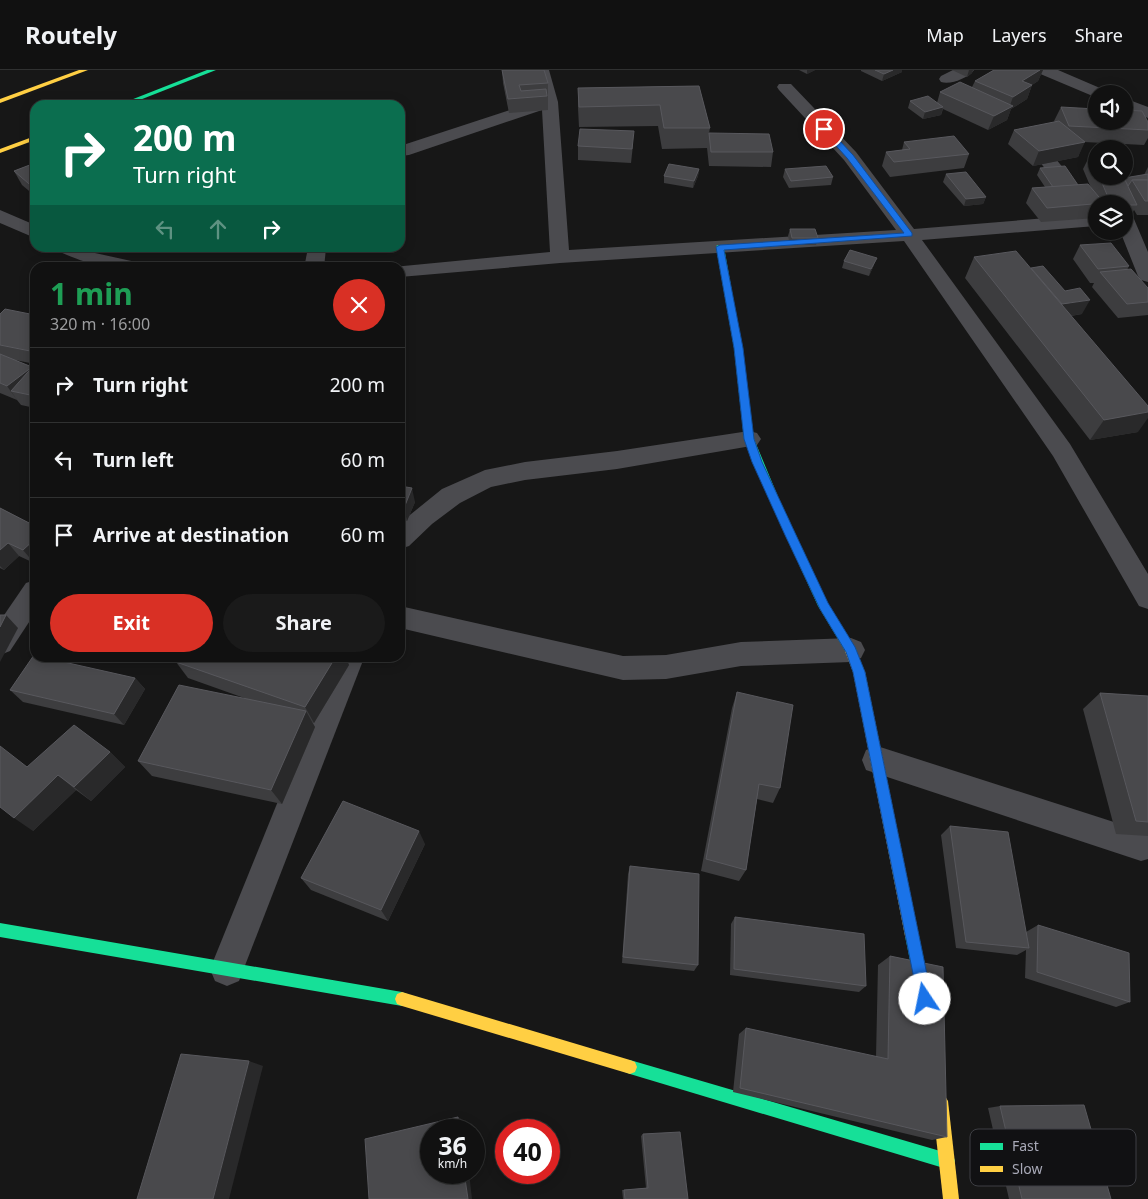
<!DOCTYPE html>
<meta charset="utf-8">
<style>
:root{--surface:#111;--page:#1a1a1a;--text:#f1f3f6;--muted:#9c9d9f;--line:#303131;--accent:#d93025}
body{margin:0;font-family:"Noto Sans",sans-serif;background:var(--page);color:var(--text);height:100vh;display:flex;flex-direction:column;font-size:19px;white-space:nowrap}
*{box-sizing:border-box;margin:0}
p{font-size:16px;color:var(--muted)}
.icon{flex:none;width:28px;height:28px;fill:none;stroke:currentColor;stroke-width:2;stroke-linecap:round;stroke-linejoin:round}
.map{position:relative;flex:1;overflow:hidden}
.panel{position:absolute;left:30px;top:192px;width:375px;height:400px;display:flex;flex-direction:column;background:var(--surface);border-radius:15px;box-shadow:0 2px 12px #0003,0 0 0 1px var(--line)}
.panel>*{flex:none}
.hud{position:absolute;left:30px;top:30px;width:375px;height:152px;border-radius:15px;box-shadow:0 2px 12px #0003,0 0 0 1px var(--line);background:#0b6e4f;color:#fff;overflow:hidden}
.controls{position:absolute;left:1088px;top:15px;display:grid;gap:10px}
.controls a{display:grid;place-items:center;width:45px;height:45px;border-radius:50%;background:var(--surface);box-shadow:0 2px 12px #0003,0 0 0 1px var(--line);font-size:25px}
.speed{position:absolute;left:420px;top:1049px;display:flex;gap:10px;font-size:25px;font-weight:700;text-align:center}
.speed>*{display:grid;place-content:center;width:65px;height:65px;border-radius:50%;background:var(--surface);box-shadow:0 2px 12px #0003,0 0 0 1px var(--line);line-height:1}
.speed small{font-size:12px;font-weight:400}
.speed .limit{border:8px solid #d22;background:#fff;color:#111}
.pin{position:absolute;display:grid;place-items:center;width:42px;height:42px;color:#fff;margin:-21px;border:2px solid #fff;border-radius:50%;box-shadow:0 1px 5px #0007}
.me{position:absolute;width:55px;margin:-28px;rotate:349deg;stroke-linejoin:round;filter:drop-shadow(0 0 4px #0008)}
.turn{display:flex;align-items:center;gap:18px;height:105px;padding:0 20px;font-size:22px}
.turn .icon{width:65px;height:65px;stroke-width:2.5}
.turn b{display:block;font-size:35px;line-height:42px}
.lanes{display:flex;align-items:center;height:48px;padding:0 20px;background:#0003;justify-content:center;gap:25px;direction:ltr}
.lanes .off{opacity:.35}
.round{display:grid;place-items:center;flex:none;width:52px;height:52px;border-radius:26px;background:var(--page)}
.head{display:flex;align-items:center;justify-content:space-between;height:85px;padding:0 20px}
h1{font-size:30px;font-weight:700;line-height:38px;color:#1e9e55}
.cta{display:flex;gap:10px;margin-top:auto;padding:10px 20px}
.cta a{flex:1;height:58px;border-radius:30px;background:var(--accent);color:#fff;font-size:20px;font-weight:700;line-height:58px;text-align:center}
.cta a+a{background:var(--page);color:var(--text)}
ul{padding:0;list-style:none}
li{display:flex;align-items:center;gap:15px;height:75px;padding:0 20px;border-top:1px solid var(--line)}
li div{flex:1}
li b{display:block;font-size:19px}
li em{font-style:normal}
header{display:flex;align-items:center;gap:30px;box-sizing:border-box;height:70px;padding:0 25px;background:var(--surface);border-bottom:1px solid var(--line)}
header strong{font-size:24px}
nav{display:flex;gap:28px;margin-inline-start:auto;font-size:18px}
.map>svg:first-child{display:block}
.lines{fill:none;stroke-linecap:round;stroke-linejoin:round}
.street{fill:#4b4b4f;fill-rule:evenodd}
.fast{fill:#16e098;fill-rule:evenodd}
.slow{fill:#ffcf43;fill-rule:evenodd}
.wall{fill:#3d3d3f}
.shaded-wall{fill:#29292a}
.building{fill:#49494c;stroke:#58585d}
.route{fill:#1a73e8;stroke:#114b97}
.key{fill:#111113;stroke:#3e3f44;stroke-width:1}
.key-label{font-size:14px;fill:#a8a9b7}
</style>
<header>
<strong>Routely</strong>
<nav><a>Map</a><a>Layers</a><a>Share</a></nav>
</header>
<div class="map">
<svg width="1148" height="1129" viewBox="0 0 1148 1129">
<rect width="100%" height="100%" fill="#171717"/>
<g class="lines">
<!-- street -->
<g class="street">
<polygon points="533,0 549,0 558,32 569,180 896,160 844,90 779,20 777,17 779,14 791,14 856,82 914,159 1096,144 1096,156 922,170 1070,374 1148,504 1148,539 1139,536 1053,386 904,171 560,193 400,207 400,198 393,197 550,182 542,40 409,85 400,86 400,76 541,30"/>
<path d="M 953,0 L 974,0 C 968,8 951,15 941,12 L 939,9 L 941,6 Z"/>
<polygon points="1036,0 1058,0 1107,21 1109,24 1096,24 1095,27 1038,3"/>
<polygon points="1124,28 1148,37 1148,48 1124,39"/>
<polygon points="1049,87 1055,88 1083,122 1085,126 1083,130 1076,132 1069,130 1043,96 1040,92 1043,88"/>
<polygon points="0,140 35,155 35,168 0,153"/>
<polygon points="1124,144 1132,145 1134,149 1148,182 1148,212 1141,210 1138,206 1120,161 1124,161"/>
<path d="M 57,178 L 82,178 L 95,183 L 145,194 L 148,198 C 112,198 93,197 60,182 Z"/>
<polygon points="308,178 326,178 324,198 304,198"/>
<polygon points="749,361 757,363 761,369 757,375 617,399 525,410 491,417 460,433 432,454 409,476 400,479 400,453 442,419 485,400 525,392 617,381"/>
<polygon points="35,510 35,543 10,581 0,585 0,551 26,513"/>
<polygon points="400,536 623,586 666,585 741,572 851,568 861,572 865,580 861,588 851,592 741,596 666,609 623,610 400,558"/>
<polygon points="336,588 364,588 239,911 227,916 215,911 210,899"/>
<polygon points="877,676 1148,763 1148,789 1141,791 866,700 862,690 866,680"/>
</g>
<!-- fast -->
<g class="fast">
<polygon points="207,0 216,0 127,35 118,35"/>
<polygon points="717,175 724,177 742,278 754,369 779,429 828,534 857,581 855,584 851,586 847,584 818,536 769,429 744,369 734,278 716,177"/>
<polygon points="0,853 402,922 407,924 409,929 407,934 402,936 0,867"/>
<polygon points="912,859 917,861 919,866 932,929 930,934 925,936 920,934 918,929 905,866 907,861"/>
<polygon points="630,990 947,1083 953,1085 955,1091 953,1097 947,1099 630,1004 625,1002 623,997 625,992"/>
</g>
<!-- slow -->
<g class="slow">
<polygon points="79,0 88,0 0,33 0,29"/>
<polygon points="35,66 35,70 0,83 0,79"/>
<polygon points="851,576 855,578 865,602 919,866 917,871 912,873 907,871 905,866 853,602 845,581 847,578"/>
<polygon points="402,922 630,990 635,992 637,997 635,1002 630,1004 402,936 397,934 395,929 397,924"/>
<polygon points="940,1023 945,1026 948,1031 959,1129 943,1129 932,1031 935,1026"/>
</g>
</g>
<!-- wall -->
<g class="wall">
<polygon points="502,0 548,13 548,40 509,43 503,13"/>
<polygon points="799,0 815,0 807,4"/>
<polygon points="861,0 902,0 902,2 882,11 861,1"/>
<polygon points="952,0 973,0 972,3 967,7"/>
<polygon points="994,0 1043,0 1038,11 1032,15 1027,29 1011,39 1007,50 988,60 943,39 941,45 923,49 908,38 910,31 937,33 940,22 972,17 975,11"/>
<polygon points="699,16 710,58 709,63 773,82 771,97 709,96 707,78 662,79 658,56 579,57 578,38 578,18"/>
<polygon points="1061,37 1148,60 1148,68 1144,75 1084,72 1078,87 1033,96 1008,74 1014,60 1055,52 1054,51"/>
<polygon points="904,72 969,84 964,98 890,107 882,96 886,82 902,80"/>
<polygon points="633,75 631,93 578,90 578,76"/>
<polygon points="1090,85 1096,85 1096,106 1123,106 1124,108 1144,105 1148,97 1148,145 1137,145 1134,140 1129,150 1124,149 1124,134 1096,134 1096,148 1041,152 1026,133 1032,118 1045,117 1037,105 1040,98 1078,115 1091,118 1083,99"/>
<polygon points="35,93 35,126 22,115 14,101"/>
<polygon points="699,99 698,106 693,118 664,113 664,106"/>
<polygon points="785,99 833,107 831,115 789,118 783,107"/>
<polygon points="946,104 986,127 983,134 964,136 943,112"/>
<polygon points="790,159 818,168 816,175 790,175 788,166"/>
<polygon points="1080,175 1129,196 1127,200 1148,218 1148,245 1118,248 1092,217 1094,213 1090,213 1073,189"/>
<polygon points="974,187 1031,198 1082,244 1071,246 1138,362 1090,370 965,208"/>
<polygon points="844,191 874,195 869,206 842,198"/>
<polygon points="0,244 35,245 35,294 15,290 32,298 35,294 35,338 21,335 17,330 0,323"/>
<polygon points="400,416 415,432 407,451 400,450"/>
<polygon points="0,438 35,456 35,492 34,493 19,486 4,500 0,498"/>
<polygon points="179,588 346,588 349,595 314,653 312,652 315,657 282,734 152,706 138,691 247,629 188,608 176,592"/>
<polygon points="135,608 145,619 124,655 23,632 10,620"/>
<polygon points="737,622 780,718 773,733 757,729 746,800 739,811 701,801 732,638"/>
<polygon points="1100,623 1148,626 1148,766 1116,764 1083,639"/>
<polygon points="110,682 125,697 91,731 76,720 33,761 27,697"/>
<polygon points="950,756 1026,865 1026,862 1038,855 1130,932 1116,937 1025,908 1026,880 1017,885 956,878 941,765"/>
<polygon points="425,774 388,851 311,820 301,808"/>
<polygon points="630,796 698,895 694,901 622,893 628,804"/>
<polygon points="735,847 866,916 859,922 730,905 731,854"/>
<polygon points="890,886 947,1067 932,1070 733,1022 739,964 746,958 876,987 878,895"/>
<polygon points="1000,1036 1111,1129 1009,1129 988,1038"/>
<polygon points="643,1064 688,1129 623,1129 622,1120 646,1118 641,1066"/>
</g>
<!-- shaded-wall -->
<g class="shaded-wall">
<polygon points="807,0 815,0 807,4"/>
<polygon points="893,0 902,0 902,2 882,11 884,4"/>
<polygon points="969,0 973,0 972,3 967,7"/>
<polygon points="1040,0 1043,0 1038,11 1032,15 1027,29 1011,39 1007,50 988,60 994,46 1009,38 1013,27 1022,11"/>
<polygon points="943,37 941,45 923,49 925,42"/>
<polygon points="1085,72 1078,87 1033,96 1039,81"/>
<polygon points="699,99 698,106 693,118 694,111"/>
<polygon points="986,127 983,134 964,136 966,129"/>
<polygon points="877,188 874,195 869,206 871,199"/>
<polygon points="1090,230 1082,244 1050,249 1058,235"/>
<polygon points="32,297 25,324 11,321 17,330 7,316"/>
<polygon points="1148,342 1148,348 1138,362 1090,370 1104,350"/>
<polygon points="412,418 415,432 407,451 404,438"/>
<polygon points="35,469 35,492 34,493 23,480"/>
<polygon points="8,473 19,486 4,500 0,496 0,480"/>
<polygon points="6,545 18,558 0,592 0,557"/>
<polygon points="335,588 346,588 349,595 314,653 305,637"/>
<polygon points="135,608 145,619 124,655 114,644"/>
<polygon points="306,641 315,657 282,734 271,720"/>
<polygon points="110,682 125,697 91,731 74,717"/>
<polygon points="58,705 76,720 33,761 14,748"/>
<polygon points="419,761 425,774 388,851 381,840"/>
<polygon points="249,991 263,996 229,1129 213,1129"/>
<polygon points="458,1047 463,1050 464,1060 459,1060"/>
<polygon points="464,1102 469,1102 472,1129 468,1129"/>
</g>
<!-- building -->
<g class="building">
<polygon points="502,0 544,0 548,13 519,15 521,21 546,19 547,26 508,29"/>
<polygon points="875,0 893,0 884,4"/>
<polygon points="994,0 1040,0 1022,11 1032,15 1013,27 975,11"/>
<polygon points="960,12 1013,36 994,46 940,22"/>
<polygon points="699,16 710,58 664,58 660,35 579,37 578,18"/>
<polygon points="928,26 943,37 925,42 910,31"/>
<polygon points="1061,37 1096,39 1096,51 1124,51 1124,40 1142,41 1148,52 1148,60 1069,56"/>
<polygon points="1059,51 1085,72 1039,81 1014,60"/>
<polygon points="580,59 634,61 632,79 578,76"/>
<polygon points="709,63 769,64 773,82 711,82"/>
<polygon points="954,66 969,84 894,92 886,82 910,79 904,72"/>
<polygon points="1090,85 1096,85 1096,99"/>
<polygon points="35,93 35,119 14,101"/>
<polygon points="669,94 699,99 694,111 664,106"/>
<polygon points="826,96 833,107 791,111 785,99"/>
<polygon points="1065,96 1078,115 1053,117 1040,98"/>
<polygon points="966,102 986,127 966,129 946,104"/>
<polygon points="1148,104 1148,110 1132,110 1128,116 1124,108"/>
<polygon points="1099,106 1123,106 1137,135 1124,135 1124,134 1111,134"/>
<polygon points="1132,110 1148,110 1148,131 1145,131"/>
<polygon points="1088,114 1104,133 1047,138 1032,118"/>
<polygon points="790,159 815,159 818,168 792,168"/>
<polygon points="1111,173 1129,196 1098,199 1080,175"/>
<polygon points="850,180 877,188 871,199 844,191"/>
<polygon points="1016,181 1148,336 1148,342 1104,350 974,187"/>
<polygon points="114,195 126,198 112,198"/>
<polygon points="1043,196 1065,221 1080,218 1090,230 1062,234 1031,198"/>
<polygon points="1131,199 1148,218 1148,232 1127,234 1100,202"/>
<polygon points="5,239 35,245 35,282 0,275 0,244"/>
<polygon points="0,284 32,297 7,316 0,313"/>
<polygon points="35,294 35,326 11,321"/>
<polygon points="400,416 412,418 404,438 400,437"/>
<polygon points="0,438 35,456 35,469 23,480 8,473 0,480"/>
<polygon points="0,545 6,545 0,557"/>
<polygon points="34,585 35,585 35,588 46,588 135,608 114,644 10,620"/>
<polygon points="179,588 335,588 305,637 176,592"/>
<polygon points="179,615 306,641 271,720 138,691"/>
<polygon points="737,622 793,635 780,718 759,714 746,800 706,789"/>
<polygon points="1100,623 1148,626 1148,752 1136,751"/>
<polygon points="74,655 110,682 74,717 58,705 14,748 0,737 0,676 27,697"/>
<polygon points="343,731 419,761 381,840 301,808"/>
<polygon points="950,756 1008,762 1029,878 966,872"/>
<polygon points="630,796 699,804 698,895 623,887"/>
<polygon points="735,847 864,864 866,916 734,899"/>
<polygon points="1038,855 1129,883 1130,932 1037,902"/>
<polygon points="890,886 943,897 947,1067 740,1018 746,958 888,989"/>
<polygon points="181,984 249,991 213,1129 137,1129"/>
<polygon points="1084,1035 1111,1129 1022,1129 1000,1036"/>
<polygon points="458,1047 459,1060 431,1060 431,1102 464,1102 468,1129 369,1129 365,1069"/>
<polygon points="680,1062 688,1129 625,1129 624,1120 648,1118 643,1064"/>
</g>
<!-- route -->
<polygon class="route" points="822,57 827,57 853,85 912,163 912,166 724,180 743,278 754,369 762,392 796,465 828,533 855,577 865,602 932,929 930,934 925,936 920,934 918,929 853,602 846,582 820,539 785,465 752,392 744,369 734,278 716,177 720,175 904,163 847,88 822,60"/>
<!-- legend -->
<rect x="970" y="1059" width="166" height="57" rx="8" class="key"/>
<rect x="980" y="1073" width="23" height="7" fill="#16e098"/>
<rect x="980" y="1096" width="23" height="6" fill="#ffcf43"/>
<g class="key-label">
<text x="1012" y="1081">Fast</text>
<text x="1012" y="1104">Slow</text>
</g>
</svg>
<div class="controls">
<a><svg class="icon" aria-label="sound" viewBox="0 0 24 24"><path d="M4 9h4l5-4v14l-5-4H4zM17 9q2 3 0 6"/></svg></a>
<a><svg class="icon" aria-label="search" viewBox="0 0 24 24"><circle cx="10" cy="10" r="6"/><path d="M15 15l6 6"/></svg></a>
<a><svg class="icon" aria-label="layers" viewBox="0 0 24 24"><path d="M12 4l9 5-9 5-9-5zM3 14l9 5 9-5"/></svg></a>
</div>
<div class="speed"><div>36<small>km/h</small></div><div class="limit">40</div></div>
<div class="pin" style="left:824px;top:59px;background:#d93025"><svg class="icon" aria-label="arrive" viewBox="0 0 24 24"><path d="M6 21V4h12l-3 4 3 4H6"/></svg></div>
<svg class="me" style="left:925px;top:929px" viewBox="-20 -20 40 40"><circle r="19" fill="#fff"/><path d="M0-13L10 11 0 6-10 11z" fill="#1a73e8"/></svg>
<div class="hud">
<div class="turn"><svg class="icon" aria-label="right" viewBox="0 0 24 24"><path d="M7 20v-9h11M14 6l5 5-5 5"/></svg><div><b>200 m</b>Turn right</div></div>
<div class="lanes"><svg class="icon off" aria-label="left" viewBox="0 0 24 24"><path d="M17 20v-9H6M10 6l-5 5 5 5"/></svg><svg class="icon off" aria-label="ahead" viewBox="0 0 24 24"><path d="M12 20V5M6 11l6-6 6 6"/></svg><svg class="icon" aria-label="right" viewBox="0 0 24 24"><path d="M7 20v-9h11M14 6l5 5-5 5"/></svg></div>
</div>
<section class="panel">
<div class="head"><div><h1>1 min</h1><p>320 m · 16:00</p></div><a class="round" style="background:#d93025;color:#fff"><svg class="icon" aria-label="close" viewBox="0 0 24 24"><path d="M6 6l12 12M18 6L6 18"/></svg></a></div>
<ul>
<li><svg class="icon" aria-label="right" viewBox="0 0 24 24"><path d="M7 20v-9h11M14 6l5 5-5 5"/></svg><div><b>Turn right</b></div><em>200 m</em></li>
<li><svg class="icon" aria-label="left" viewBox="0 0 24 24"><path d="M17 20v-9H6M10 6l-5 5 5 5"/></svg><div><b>Turn left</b></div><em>60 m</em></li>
<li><svg class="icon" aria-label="arrive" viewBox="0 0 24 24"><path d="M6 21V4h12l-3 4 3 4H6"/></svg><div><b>Arrive at destination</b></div><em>60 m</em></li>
</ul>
<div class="cta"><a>Exit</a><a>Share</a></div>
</section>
</div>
